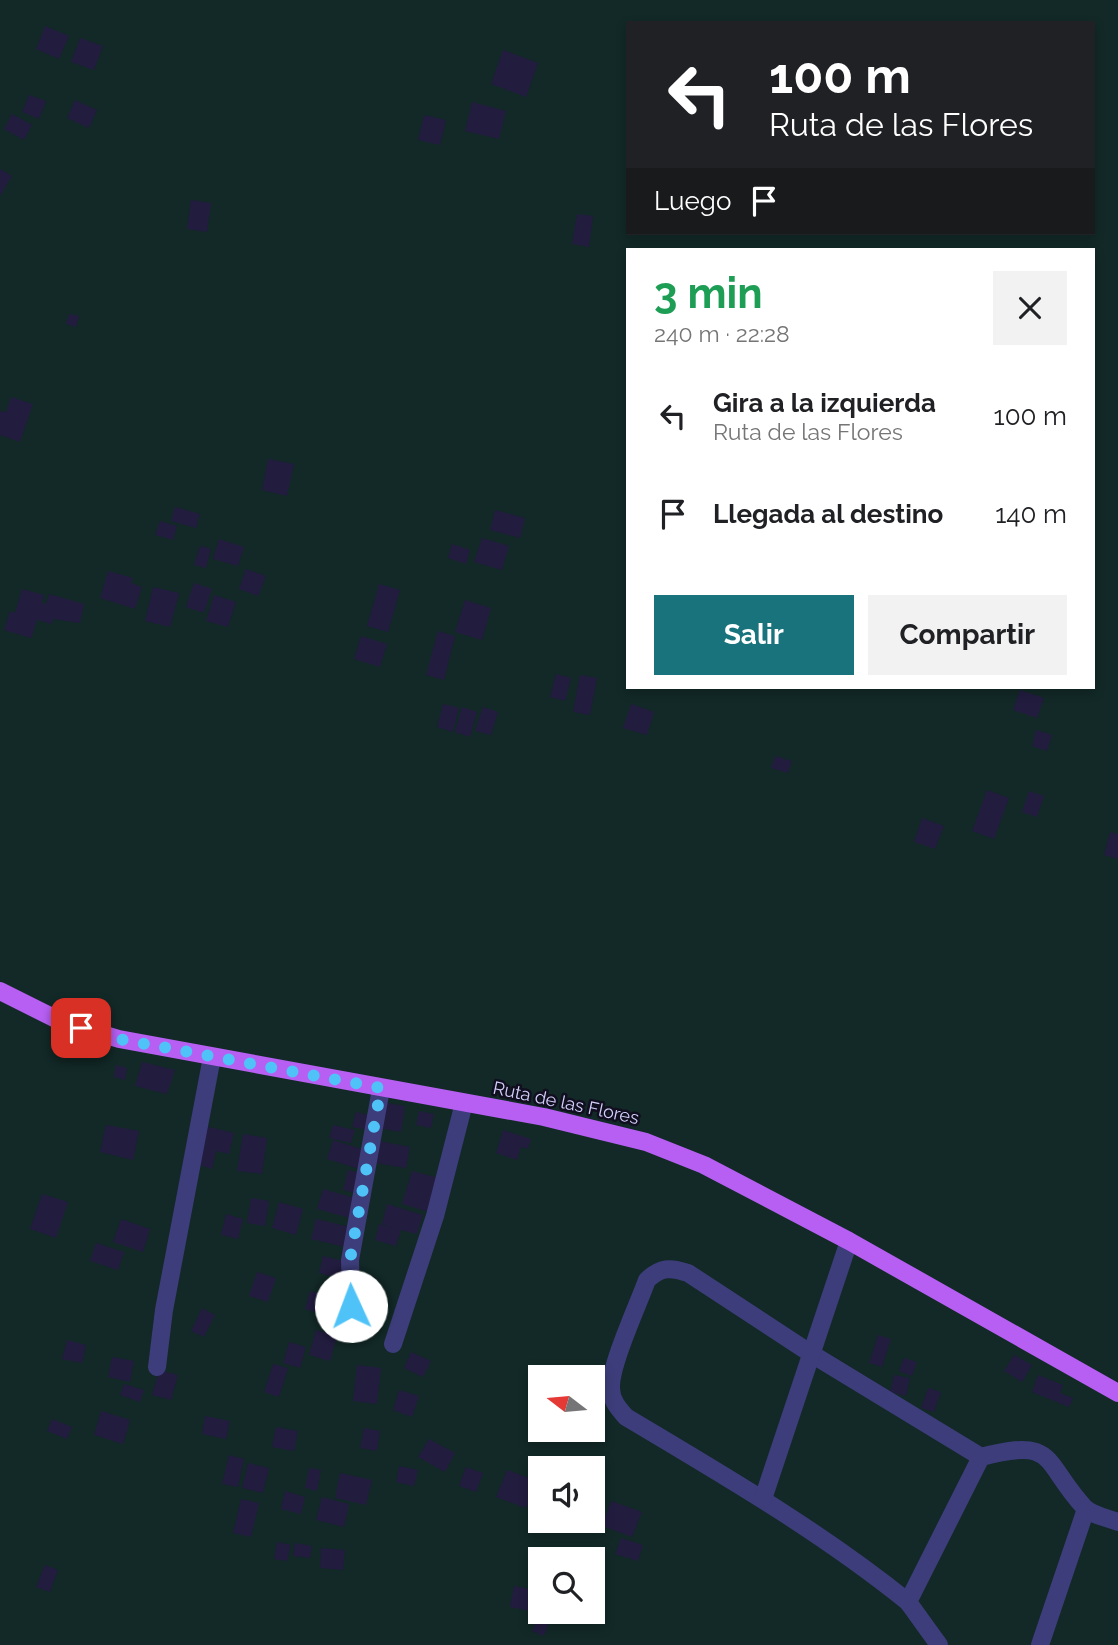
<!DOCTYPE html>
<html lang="es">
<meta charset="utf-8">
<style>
:root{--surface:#fff;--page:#f2f2f2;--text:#202124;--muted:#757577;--accent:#19737c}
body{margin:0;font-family:Raleway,sans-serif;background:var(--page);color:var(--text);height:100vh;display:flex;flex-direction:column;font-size:26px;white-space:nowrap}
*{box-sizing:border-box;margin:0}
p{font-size:23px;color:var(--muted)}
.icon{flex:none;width:38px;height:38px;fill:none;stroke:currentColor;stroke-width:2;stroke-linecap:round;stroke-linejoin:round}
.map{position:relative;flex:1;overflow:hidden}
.side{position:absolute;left:626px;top:248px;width:469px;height:441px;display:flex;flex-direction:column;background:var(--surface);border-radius:0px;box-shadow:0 4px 10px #0003}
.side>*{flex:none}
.banner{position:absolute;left:626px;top:21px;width:469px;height:214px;border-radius:0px;box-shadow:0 4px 10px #0003;background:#202124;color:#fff;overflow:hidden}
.needle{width:46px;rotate:286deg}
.buttons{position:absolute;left:528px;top:1365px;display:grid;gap:14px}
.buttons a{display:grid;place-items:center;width:77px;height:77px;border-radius:0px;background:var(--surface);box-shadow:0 4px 10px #0003;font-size:35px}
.pin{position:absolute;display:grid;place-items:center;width:60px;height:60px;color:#fff;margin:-30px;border-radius:14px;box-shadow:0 4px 10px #0006}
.me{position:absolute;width:77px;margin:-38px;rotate:358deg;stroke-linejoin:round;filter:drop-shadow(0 0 5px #0008)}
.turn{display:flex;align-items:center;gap:24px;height:147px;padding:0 28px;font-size:32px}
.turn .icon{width:91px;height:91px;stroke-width:2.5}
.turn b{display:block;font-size:49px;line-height:60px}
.then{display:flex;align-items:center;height:66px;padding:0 28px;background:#0003;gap:14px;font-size:26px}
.round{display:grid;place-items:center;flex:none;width:74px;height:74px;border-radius:0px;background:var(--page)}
.head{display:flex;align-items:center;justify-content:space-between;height:119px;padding:0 28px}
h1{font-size:42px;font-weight:700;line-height:52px;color:#1e9e55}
.primary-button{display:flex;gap:14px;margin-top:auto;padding:14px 28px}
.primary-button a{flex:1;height:80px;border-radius:0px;background:var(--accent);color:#fff;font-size:28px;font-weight:700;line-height:80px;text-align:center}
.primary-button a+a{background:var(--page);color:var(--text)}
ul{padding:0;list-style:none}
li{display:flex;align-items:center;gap:21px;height:98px;padding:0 28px}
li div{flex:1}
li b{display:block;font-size:26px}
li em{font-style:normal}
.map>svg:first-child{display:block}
.green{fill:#122927;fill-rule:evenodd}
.building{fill:#221c3f}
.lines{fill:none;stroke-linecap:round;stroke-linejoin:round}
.minor{stroke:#3d3d7b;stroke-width:18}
.major{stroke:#b75ff3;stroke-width:18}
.route{stroke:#4fc3f7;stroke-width:12;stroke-dasharray:0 21.6}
.labels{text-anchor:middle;stroke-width:5;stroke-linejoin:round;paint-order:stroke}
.street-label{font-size:18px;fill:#d3d0fc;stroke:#110e1f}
</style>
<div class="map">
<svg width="1118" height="1645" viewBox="0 0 1118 1645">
<rect width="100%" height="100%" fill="#110e1f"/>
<!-- green -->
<path class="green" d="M 0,0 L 1118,0 L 1118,1645 L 0,1645 ZM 628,23 L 1094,23 L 1094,233 L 628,233 ZM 628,250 L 1094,250 L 1094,688 L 628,688 ZM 541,1377 L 593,1377 L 593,1430 L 541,1430 ZM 541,1468 L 593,1468 L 593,1521 L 541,1521 ZM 541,1559 L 593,1559 L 593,1612 L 541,1612 Z"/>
<!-- building -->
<g class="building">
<polygon points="45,26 69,36 59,59 36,49"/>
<polygon points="80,38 103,46 94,70 71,62"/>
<polygon points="503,50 538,63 526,97 491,84"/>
<polygon points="29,95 46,101 39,119 22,112"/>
<polygon points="75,100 97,110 89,128 67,118"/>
<polygon points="472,102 506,111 499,139 465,131"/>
<polygon points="12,114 32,125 24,140 4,129"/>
<polygon points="424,115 446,120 440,145 418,140"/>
<polygon points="0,169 12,176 0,196"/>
<polygon points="191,200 211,203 207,232 187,229"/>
<polygon points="577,214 593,216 589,247 572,244"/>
<polygon points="69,314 79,316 76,327 66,324"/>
<polygon points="11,397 33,404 20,442 0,435 0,411 6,412"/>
<polygon points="268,459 294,464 287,496 262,490"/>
<polygon points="175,507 200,514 196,528 171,521"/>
<polygon points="495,510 525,518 520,538 490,530"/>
<polygon points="160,521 177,526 173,540 155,535"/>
<polygon points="482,538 509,546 502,570 474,562"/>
<polygon points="219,539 244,547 238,566 213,559"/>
<polygon points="452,544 470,550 466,564 448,558"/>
<polygon points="200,546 211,549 206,568 194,565"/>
<polygon points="246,569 266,576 258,596 239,589"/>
<polygon points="108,571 133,578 131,583 142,587 135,609 100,598"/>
<polygon points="194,583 212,589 204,613 186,607"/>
<polygon points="379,584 400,590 388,632 367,626"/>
<polygon points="153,587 179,593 170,627 145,621"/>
<polygon points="22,589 44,595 42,603 46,604 49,594 84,604 80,623 53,619 52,624 37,620 31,638 4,630 10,611 15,613"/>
<polygon points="214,595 236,602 228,627 206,621"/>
<polygon points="465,600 491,608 482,640 455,632"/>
<polygon points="438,631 455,636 444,680 426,675"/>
<polygon points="361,636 387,644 380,667 354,659"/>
<polygon points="556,674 571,678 565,701 550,697"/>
<polygon points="580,675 597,678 590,715 573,712"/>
<polygon points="1020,690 1044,698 1037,718 1013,710"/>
<polygon points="443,704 459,708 453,732 437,727"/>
<polygon points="631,704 654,712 647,735 623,728"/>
<polygon points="462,707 477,712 470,737 455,732"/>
<polygon points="483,707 498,712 491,735 475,731"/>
<polygon points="1036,730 1052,735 1047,751 1032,746"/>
<polygon points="775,756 792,761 788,773 771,768"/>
<polygon points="987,790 1009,798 994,839 972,831"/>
<polygon points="1029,791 1044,796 1037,817 1022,812"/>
<polygon points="922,818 944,826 935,849 914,842"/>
<polygon points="1110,832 1118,834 1118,859 1104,855"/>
<polygon points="142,1062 175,1070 167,1094 135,1086"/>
<polygon points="116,1065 127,1068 125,1080 114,1077"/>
<polygon points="382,1102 405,1106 401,1132 378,1128"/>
<polygon points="419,1111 434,1114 431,1128 416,1125"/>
<polygon points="356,1112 372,1116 369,1130 352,1127"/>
<polygon points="106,1125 139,1131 133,1160 100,1152"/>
<polygon points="333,1125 355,1130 351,1143 329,1138"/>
<polygon points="205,1126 234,1133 229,1154 216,1151 212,1169 195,1164"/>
<polygon points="503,1130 531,1139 528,1149 521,1147 517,1160 496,1153"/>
<polygon points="243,1134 267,1138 262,1174 237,1171"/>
<polygon points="333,1140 365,1150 359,1169 327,1159"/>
<polygon points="379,1141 410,1147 406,1168 375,1163"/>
<polygon points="348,1170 360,1173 355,1193 343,1190"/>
<polygon points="412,1171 439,1178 429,1212 402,1204"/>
<polygon points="323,1189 355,1198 350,1218 317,1209"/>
<polygon points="42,1194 68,1202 56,1238 30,1229"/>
<polygon points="251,1198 269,1201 265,1226 247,1223"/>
<polygon points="279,1202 303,1209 296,1235 272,1228"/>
<polygon points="387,1204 423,1215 417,1234 401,1230 396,1246 375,1240 379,1224 393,1228 382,1224"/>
<polygon points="226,1214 243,1219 238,1239 221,1235"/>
<polygon points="121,1219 150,1229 143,1252 113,1242"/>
<polygon points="316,1219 350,1227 345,1247 311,1239"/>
<polygon points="96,1243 124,1252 118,1270 90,1261"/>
<polygon points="323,1256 348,1262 343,1279 319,1273"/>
<polygon points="257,1272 276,1278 268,1302 249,1296"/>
<polygon points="310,1291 332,1297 326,1315 305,1309"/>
<polygon points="202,1308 215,1315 204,1337 191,1331"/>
<polygon points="316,1330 337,1335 330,1361 309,1355"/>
<polygon points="878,1335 891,1339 882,1367 869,1363"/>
<polygon points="67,1340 86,1345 82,1363 62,1359"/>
<polygon points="289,1342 306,1347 300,1368 283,1363"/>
<polygon points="411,1352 431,1361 423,1377 404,1368"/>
<polygon points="1014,1355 1032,1365 1022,1382 1004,1371"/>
<polygon points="112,1357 134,1361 130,1382 108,1377"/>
<polygon points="904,1358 917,1362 912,1376 899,1371"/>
<polygon points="273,1364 288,1368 279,1397 264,1392"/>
<polygon points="357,1365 381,1368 377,1404 353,1401"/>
<polygon points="159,1370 178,1375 171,1400 152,1395"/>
<polygon points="894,1375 910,1378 906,1396 890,1392"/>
<polygon points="1038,1375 1063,1385 1060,1393 1073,1398 1069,1407 1032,1392"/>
<polygon points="124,1384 144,1390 140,1402 120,1395"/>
<polygon points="928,1388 941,1392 934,1412 921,1408"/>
<polygon points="399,1390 419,1396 412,1417 393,1410"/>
<polygon points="101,1411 130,1420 123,1444 94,1435"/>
<polygon points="205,1416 230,1421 226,1439 202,1434"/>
<polygon points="52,1419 72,1427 67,1439 47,1431"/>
<polygon points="276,1427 298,1431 294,1451 272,1447"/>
<polygon points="364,1428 380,1431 377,1451 360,1448"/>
<polygon points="429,1439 455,1453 445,1472 418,1457"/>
<polygon points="229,1455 244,1459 238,1487 222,1484"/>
<polygon points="248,1463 269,1468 263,1493 242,1488"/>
<polygon points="399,1466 418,1470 414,1486 396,1482"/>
<polygon points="466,1467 483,1473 476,1492 459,1486"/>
<polygon points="309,1468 321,1470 317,1491 305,1488"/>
<polygon points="507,1470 537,1481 526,1508 496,1497"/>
<polygon points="340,1473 372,1480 366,1505 335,1498"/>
<polygon points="285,1491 305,1497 301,1514 281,1509"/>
<polygon points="322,1497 349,1504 344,1527 316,1520"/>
<polygon points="241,1499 259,1503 251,1537 233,1533"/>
<polygon points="611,1501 642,1512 632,1537 602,1526"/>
<polygon points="621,1538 643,1545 638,1561 615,1554"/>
<polygon points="277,1542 291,1545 287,1561 274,1559"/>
<polygon points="295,1543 312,1546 310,1558 293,1556"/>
<polygon points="321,1548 345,1550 343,1570 320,1568"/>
<polygon points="45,1565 58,1570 50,1592 36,1587"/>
<polygon points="514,1586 541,1591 541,1613 510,1607"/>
<polygon points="538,1617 550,1621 544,1636 532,1631"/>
</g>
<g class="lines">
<!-- minor -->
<g class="minor">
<polyline points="352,1329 350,1260 381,1089"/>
<polyline points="393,1344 435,1216 464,1103"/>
<polyline points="157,1367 164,1310 212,1057"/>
<path d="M 981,1457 L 908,1602 C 820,1531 723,1475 626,1417 C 618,1408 611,1400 611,1388 C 610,1365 638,1305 647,1280 C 661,1267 670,1267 688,1273 L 810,1353 L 981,1457 C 1057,1437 1042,1461 1084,1507 C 1091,1515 1108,1518 1118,1522"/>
<polyline points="763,1499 849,1241"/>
<polyline points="908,1602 939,1645"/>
<polyline points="1040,1645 1086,1509"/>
</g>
<!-- major -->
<polyline class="major" points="0,991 62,1022 119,1039 544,1117 646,1142 704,1165 849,1241 1118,1393"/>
</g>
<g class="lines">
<!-- route -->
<polyline class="route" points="81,1028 119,1039 381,1088 350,1260 351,1306"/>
</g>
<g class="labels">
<!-- street labels -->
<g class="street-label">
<text transform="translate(566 1103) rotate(12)" y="6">Ruta de las Flores</text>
</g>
</g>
</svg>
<div class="buttons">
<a><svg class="needle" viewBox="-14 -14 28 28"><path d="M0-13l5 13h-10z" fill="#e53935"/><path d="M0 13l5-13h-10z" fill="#757577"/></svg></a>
<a><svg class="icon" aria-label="sound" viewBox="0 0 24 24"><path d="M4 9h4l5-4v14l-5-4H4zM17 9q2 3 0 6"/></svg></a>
<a><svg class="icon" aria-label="search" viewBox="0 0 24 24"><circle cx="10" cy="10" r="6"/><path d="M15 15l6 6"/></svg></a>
</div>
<div class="pin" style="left:81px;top:1028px;background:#d93025"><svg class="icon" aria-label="arrive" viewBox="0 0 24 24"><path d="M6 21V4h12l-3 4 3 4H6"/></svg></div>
<svg class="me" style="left:351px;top:1306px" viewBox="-20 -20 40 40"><circle r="19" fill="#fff"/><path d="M0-13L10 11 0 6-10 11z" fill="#4fc3f7"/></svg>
<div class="banner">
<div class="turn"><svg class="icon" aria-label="left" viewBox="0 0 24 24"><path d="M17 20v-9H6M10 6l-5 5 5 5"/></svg><div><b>100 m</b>Ruta de las Flores</div></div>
<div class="then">Luego<svg class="icon" aria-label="arrive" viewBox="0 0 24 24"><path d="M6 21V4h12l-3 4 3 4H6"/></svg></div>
</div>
<section class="side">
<div class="head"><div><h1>3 min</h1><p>240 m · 22:28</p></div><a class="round"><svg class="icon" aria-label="close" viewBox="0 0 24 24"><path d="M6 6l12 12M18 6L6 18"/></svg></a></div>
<ul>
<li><svg class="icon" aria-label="left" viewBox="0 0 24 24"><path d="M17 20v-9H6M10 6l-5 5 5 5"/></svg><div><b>Gira a la izquierda</b><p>Ruta de las Flores</p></div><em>100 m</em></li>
<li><svg class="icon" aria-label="arrive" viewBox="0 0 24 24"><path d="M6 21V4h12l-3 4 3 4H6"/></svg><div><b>Llegada al destino</b></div><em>140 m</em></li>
</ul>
<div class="primary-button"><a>Salir</a><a>Compartir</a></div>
</section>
</div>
